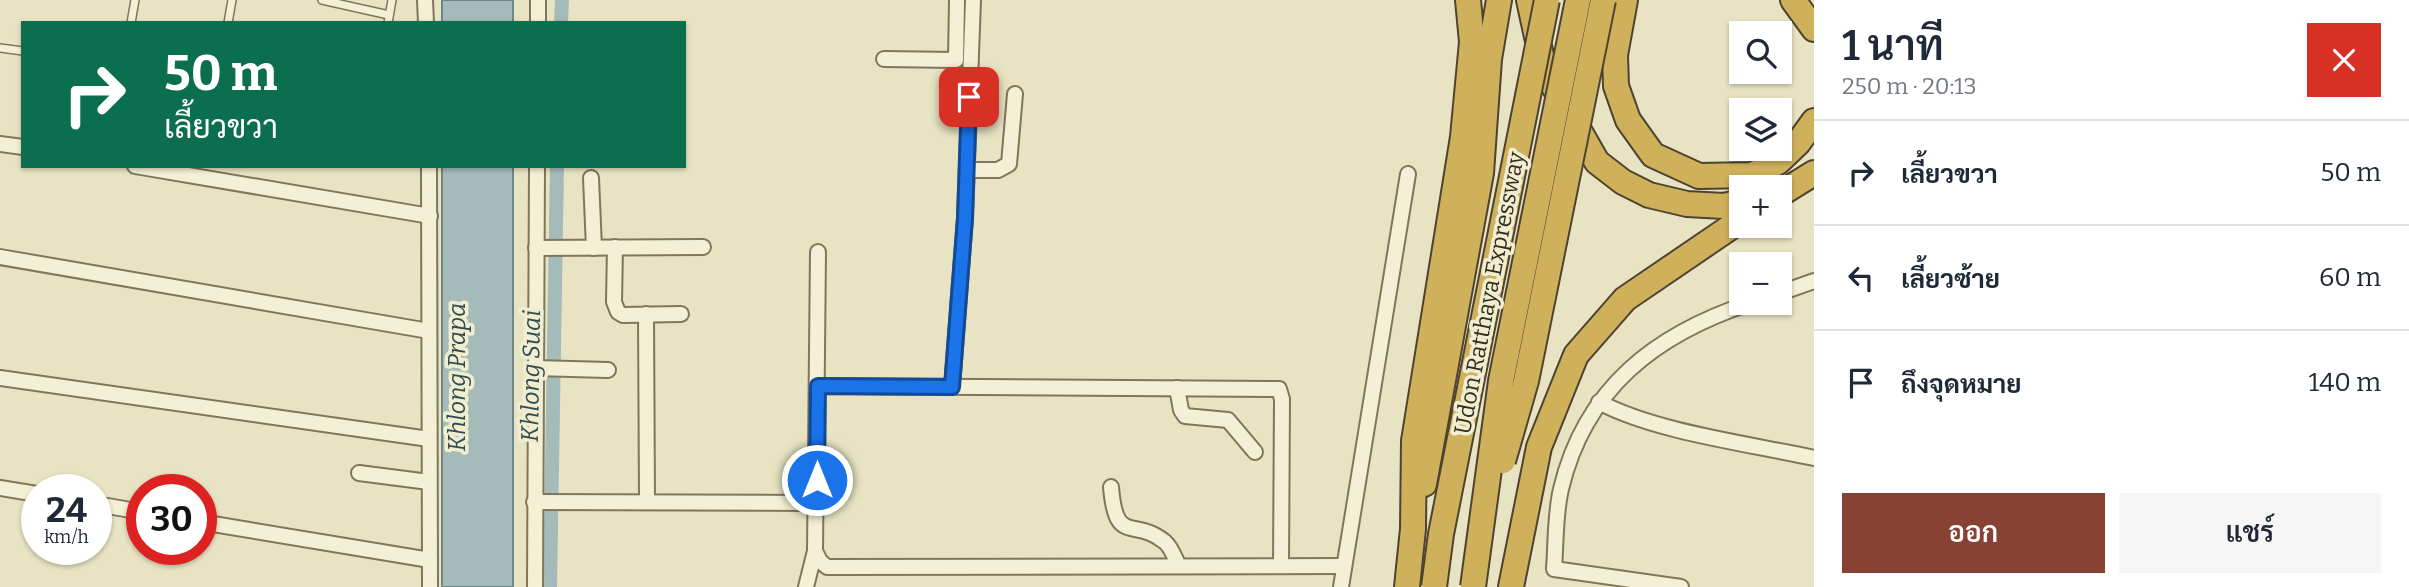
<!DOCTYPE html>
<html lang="th">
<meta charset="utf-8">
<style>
:root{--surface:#fff;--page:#f6f6f7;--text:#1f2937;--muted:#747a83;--line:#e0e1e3;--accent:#884233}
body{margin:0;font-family:Bitter,Sarabun,serif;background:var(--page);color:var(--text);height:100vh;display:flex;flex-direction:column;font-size:26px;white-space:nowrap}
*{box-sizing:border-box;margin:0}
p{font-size:23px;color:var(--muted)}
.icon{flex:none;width:38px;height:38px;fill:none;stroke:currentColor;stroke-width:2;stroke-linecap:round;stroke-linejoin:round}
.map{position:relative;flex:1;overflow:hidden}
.panel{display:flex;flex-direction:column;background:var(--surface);width:595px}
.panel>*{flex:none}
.hud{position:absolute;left:21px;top:21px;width:665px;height:147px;border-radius:0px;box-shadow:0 2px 5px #0004;background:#0b6e4f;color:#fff;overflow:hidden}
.fabs{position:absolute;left:1729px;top:21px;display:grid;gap:14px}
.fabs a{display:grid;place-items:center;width:63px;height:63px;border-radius:0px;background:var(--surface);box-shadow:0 2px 5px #0004;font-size:35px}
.speed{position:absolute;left:21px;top:474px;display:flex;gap:14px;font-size:35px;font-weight:700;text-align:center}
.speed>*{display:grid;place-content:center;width:91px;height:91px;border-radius:50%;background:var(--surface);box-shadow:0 2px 5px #0004;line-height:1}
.speed small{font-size:18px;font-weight:400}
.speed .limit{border:10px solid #d22;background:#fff;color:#111}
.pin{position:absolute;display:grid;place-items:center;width:60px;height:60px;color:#fff;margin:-30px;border-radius:14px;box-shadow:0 4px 10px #0006}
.me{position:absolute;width:77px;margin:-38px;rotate:0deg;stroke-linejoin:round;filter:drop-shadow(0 0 5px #0008)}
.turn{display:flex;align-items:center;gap:24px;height:147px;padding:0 28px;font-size:32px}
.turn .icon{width:91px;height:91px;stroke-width:2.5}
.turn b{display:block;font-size:49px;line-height:60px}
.round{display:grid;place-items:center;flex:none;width:74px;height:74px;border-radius:0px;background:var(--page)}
.headline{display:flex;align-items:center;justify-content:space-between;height:119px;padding:0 28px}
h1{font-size:42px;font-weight:600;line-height:52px}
.button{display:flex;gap:14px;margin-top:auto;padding:14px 28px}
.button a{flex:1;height:80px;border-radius:0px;background:var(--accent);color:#fff;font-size:28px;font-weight:600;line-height:80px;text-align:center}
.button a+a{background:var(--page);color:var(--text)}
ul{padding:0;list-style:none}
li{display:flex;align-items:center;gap:21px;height:105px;padding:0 28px;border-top:2px solid var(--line)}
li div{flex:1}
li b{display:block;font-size:26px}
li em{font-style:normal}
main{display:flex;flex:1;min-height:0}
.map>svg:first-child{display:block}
.water{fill:#a4bbb9;stroke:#6d8886;stroke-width:2}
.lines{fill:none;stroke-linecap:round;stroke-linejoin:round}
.canal{stroke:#a4bbb9;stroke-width:14}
.service-casing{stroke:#80765c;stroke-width:10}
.minor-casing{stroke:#80765c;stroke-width:18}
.motorway-casing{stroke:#4e4330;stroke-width:28}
.service{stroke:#f4f0d5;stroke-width:7}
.minor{stroke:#f4f0d5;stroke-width:14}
.motorway{stroke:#cfb15c;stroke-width:24}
.motorway-bridge-casing{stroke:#4e4330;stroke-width:28;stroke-linecap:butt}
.motorway-bridge{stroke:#cfb15c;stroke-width:24}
.route-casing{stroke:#114b97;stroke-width:18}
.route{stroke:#1a73e8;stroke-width:12}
.labels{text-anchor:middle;stroke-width:7;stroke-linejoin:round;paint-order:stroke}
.street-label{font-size:23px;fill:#322b1e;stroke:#f1edd1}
.water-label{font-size:24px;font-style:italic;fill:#2f4c50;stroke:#f1edd1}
</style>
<main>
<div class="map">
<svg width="1814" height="587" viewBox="0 0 1814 587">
<rect width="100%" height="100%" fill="#e8e4c3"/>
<!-- water -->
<g class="water">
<rect x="442" y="0" width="71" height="23"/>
<rect x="442" y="166" width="71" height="421"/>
</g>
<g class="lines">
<!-- canal -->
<g class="canal">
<polyline points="561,23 562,0"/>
<polyline points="550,587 557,166"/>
</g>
<!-- service casing -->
<g class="service-casing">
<g id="service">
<polyline points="322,0 389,15"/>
<polyline points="131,23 135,0"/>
<polyline points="228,23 232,0"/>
<polyline points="388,23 392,0"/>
<polyline points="0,48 23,51"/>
</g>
</g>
<!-- minor casing -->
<g class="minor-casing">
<g id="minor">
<polyline points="425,0 426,23"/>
<polyline points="538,23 538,0"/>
<polyline points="884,59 956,60 957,0"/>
<polyline points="0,144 23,147"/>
<polyline points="135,166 430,216"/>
<polyline points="429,166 430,587"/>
<polyline points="967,170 998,170 1009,164 1015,94"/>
<polyline points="591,178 594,248"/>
<polyline points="615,247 614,302 618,312 623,315 681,314"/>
<polyline points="536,248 703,247"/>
<polyline points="818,252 815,551 820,561 827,567 1344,566"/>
<polyline points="0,257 429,331"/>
<polyline points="1780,293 1814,281"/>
<polyline points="646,314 647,502"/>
<polyline points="535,368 608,370"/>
<polyline points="0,378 429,439"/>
<polyline points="818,386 1279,389 1282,399 1281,566"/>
<polyline points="952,387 965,218 973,0"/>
<polyline points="1177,388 1181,410 1185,416 1228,420 1255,452"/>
<path d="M 1599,402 C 1655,432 1750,444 1814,458"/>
<polyline points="359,473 429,482"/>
<path d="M 1111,487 C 1116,547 1133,516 1165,542 C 1172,548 1175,559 1179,566"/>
<polyline points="0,488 37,494"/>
<polyline points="534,502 817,503"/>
<polyline points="96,504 142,512"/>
<polyline points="201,522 430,560"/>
<polyline points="535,587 537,166"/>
<polyline points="806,587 815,551"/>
<polyline points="1341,587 1408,174"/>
<path d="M 1681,587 L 1554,569 C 1556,543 1555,514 1561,489 C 1585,388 1656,334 1750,303"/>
</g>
</g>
<!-- motorway casing -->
<g class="motorway-casing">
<g id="motorway">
<polyline points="1529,0 1544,69 1597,162 1623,182 1649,195 1687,204 1724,206 1741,202"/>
<polyline points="1625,0 1615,55 1616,86 1628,120 1653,155 1699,176 1752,175 1778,162 1798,143 1814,121"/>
<polyline points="1793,0 1814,29"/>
<polyline points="1780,194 1814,173"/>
<polyline points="1424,484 1481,173 1489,59 1499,0"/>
<polyline points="1407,587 1413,529 1414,441 1463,137 1472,42 1468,0"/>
<polyline points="1511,587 1539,447 1576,355 1625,299 1741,220"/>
</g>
</g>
<!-- service -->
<use href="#service" class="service"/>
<!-- minor -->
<use href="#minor" class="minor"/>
<!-- motorway -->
<use href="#motorway" class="motorway"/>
<!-- motorway-bridge casing -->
<g class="motorway-bridge-casing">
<g id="motorway-bridge">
<polyline points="1503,461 1526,381 1603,0"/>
<polyline points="1434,587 1441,534 1547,0"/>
<polyline points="1473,587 1501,381 1578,0"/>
</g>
</g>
<!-- motorway-bridge -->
<use href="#motorway-bridge" class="motorway-bridge"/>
</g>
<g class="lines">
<!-- route casing -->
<g class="route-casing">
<polyline id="route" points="817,480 818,386 952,387 965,218 969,97"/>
</g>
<!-- route -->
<use href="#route" class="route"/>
</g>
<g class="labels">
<!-- street labels -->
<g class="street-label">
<text transform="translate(1489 293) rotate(-79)" y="8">Udon Ratthaya Expressway</text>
</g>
<!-- water labels -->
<g class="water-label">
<text transform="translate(531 376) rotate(-89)" y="8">Khlong Suai</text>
<text transform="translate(457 377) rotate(-90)" y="8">Khlong Prapa</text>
</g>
</g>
</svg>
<div class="fabs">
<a><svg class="icon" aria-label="search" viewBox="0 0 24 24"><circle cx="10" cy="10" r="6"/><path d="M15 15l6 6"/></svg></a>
<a><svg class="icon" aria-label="layers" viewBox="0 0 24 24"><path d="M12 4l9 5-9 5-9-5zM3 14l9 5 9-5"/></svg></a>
<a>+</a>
<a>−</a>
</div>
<div class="speed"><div>24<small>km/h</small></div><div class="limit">30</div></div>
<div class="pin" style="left:969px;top:97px;background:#d93025"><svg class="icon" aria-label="arrive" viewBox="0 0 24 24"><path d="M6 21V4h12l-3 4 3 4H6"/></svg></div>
<svg class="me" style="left:817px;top:480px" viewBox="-20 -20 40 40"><circle r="17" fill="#1a73e8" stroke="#fff" stroke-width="3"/><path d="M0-11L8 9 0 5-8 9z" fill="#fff"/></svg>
<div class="hud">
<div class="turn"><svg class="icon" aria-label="right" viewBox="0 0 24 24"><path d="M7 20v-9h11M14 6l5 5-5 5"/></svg><div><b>50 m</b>เลี้ยวขวา</div></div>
</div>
</div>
<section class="panel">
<div class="headline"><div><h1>1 นาที</h1><p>250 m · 20:13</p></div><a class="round" style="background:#d93025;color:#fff"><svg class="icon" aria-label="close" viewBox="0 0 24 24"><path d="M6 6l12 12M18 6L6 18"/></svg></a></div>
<ul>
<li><svg class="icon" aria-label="right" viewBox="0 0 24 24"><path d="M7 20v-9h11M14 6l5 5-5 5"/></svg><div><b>เลี้ยวขวา</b></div><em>50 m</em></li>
<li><svg class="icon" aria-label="left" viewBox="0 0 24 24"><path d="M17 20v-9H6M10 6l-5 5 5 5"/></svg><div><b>เลี้ยวซ้าย</b></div><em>60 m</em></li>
<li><svg class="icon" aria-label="arrive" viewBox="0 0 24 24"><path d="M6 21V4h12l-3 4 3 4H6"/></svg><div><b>ถึงจุดหมาย</b></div><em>140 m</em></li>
</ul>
<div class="button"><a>ออก</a><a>แชร์</a></div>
</section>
</main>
